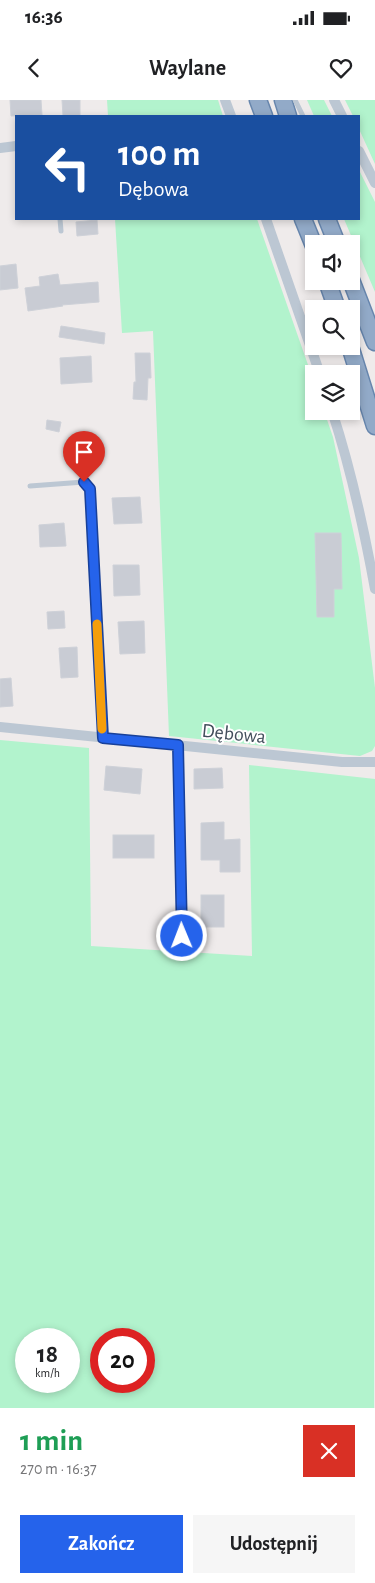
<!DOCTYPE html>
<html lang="pl">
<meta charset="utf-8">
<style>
:root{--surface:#fff;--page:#f6f6f6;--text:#202124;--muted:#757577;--accent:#2563eb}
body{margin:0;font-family:"Alegreya Sans",sans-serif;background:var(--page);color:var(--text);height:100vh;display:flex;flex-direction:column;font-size:19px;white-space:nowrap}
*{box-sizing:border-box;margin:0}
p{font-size:16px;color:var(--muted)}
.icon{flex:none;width:28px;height:28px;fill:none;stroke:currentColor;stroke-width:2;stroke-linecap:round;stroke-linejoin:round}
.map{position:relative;height:1308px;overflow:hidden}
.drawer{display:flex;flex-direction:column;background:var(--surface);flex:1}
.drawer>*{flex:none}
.hud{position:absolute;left:15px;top:15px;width:345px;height:105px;border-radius:0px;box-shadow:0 2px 8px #0003;background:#1a4fa0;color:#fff;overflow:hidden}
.tools{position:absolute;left:305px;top:135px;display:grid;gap:10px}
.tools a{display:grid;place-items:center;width:55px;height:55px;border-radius:0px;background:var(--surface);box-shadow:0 2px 8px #0003;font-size:25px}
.speed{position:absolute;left:15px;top:1228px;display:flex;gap:10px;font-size:25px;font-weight:700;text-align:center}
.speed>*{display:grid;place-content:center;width:65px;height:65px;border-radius:50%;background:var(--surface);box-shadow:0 2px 8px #0003;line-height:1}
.speed small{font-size:12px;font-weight:400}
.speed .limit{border:8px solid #d22;background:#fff;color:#111}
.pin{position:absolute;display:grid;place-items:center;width:42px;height:42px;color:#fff;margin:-51px -21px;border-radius:50% 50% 50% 0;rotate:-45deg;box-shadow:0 0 5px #0007}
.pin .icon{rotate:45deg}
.me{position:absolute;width:55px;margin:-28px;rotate:359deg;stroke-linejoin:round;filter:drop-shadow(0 0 4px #0008)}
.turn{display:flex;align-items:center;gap:18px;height:105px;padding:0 20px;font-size:22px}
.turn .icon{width:65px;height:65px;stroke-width:2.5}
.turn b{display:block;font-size:35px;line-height:42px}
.round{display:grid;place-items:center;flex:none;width:52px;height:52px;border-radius:0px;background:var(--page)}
.head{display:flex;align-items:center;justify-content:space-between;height:85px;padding:0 20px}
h1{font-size:30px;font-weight:600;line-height:38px;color:#1e9e55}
.action{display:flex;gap:10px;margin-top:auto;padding:10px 20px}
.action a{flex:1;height:58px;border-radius:0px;background:var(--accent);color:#fff;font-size:20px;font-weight:600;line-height:58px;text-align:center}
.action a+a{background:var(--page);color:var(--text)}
.status{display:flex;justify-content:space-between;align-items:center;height:35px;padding:0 25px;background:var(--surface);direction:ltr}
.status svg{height:14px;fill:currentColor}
header{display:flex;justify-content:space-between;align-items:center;height:65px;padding:0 20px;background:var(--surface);font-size:22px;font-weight:600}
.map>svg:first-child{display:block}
.green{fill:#b2f3cd;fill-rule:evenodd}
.building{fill:#c9ccd4;stroke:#ced1d8}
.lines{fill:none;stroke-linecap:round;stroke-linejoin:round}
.trunk-casing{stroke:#6786ad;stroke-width:19}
.service{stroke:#bcc7d3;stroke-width:5}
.minor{stroke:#bcc7d3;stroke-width:10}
.trunk{stroke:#92aac8;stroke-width:16}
.route-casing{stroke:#184099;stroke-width:12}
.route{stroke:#2563eb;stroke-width:9}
.slow{stroke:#f59e0b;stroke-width:9}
.labels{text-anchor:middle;stroke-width:4;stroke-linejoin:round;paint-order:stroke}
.street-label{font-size:20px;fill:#424e5b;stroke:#fff}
</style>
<div class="status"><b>16:36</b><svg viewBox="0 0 49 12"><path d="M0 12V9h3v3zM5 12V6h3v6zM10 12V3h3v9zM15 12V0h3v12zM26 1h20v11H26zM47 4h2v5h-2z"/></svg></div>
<header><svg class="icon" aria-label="back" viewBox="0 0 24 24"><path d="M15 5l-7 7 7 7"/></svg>Waylane<svg class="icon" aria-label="heart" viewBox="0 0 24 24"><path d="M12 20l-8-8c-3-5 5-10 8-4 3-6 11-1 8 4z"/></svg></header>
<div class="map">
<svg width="375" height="1308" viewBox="0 0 375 1308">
<rect width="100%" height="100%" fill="#efebeb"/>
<!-- green -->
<g class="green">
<polygon points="107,0 218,0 223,16 108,16"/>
<polygon points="307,0 324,0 332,16 314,16"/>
<polygon points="345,0 375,0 375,64 359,29 359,16 353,16"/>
<polygon points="359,70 375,102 375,192 344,119 359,119"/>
<polygon points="115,119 257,119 314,282 314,311 324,311 333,337 359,458 375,588 375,646 372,651 360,656 169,636 153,231 122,233"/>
<path d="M 0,640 L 89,648 L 91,846 L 252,856 L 249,665 L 375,679 L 374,1308 L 0,1308 ZM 26,1239 L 69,1239 L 69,1281 L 26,1281 ZM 101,1239 L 144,1239 L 144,1281 L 101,1281 Z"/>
</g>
<!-- building -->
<g class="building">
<polygon points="10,0 41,0 42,15 11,16"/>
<polygon points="62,0 80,0 80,16 63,16"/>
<polygon points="97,120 98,134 77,136 76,122"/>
<polygon points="16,164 18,188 0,190 0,166"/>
<polygon points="58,174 60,185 98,182 99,202 62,205 63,206 28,211 25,188 40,186 39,177"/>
<polygon points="61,226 105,233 104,244 59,237"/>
<polygon points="135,253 150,253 151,278 148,278 147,300 133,299 134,282 136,282"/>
<polygon points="91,256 92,282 61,284 60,258"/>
<polygon points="47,320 61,322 59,332 46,329"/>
<polygon points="140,397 142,423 114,424 112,398"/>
<polygon points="64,423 66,446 40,447 39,425"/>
<polygon points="315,433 341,433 342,489 334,489 334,517 317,517"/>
<polygon points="113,465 139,465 140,495 114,496"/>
<polygon points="64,511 65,528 48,529 47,512"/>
<polygon points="144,521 145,553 120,554 118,522"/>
<polygon points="77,547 78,577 61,578 59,548"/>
<polygon points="11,578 13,606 0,607 0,579"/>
<polygon points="106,666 142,669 140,694 104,690"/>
<polygon points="222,668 223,688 194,689 194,669"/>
<polygon points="224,722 224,740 240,739 240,772 220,772 220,760 201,760 201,723"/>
<rect x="113" y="735" width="41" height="23"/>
<rect x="201" y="795" width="23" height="32"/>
</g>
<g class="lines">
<!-- trunk casing -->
<g class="trunk-casing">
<g id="trunk">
<polyline points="258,0 264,16"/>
<polyline points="283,0 288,16"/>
<polyline points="303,119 314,146"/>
<polyline points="327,119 337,144"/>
<polyline points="351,180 375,242"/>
<polyline points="327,181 337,209"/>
<polyline points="350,246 375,326"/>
</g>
</g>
<!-- service -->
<g class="service">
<polyline points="295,0 303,16"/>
<polyline points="60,119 61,131"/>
<polyline points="30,386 84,382 90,389 103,638"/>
<polyline points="178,645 182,836"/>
</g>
<!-- minor -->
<g class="minor">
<polyline points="225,0 231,16"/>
<polyline points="334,0 342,16"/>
<polyline points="0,48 16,46"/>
<polyline points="359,51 375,83"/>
<polyline points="266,119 320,274"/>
<path d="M 332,311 C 351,369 364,429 375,489"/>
<polyline points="0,627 342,662 375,662"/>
</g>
<!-- trunk -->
<use href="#trunk" class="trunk"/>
</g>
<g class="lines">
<!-- route casing -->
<g class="route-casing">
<polyline id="route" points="84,382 90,389 103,638 178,645 182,836"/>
</g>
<!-- route -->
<use href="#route" class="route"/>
<!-- slow -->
<polyline class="slow" points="97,524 102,629"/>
</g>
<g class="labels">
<!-- street labels -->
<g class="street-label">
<text transform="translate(234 633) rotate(6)" y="7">Dębowa</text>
</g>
</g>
</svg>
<div class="tools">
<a><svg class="icon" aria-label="sound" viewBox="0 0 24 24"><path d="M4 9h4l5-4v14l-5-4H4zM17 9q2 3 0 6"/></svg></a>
<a><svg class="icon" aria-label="search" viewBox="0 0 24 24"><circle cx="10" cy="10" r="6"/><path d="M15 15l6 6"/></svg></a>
<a><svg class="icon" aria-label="layers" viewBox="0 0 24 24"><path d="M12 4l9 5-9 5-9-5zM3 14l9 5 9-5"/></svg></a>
</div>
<div class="speed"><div>18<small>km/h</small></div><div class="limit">20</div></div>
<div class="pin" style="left:84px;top:382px;background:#d93025"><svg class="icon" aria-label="arrive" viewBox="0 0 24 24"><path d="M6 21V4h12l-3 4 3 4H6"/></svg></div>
<svg class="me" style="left:182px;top:836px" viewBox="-20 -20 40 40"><circle r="17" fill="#2563eb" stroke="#fff" stroke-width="3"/><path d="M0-11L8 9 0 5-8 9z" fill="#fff"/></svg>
<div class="hud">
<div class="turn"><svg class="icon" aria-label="left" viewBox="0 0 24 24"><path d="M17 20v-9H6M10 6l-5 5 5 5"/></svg><div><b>100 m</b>Dębowa</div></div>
</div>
</div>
<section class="drawer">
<div class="head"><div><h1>1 min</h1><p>270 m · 16:37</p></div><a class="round" style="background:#d93025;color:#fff"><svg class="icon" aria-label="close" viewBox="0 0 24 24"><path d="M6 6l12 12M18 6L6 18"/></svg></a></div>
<div class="action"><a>Zakończ</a><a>Udostępnij</a></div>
</section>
